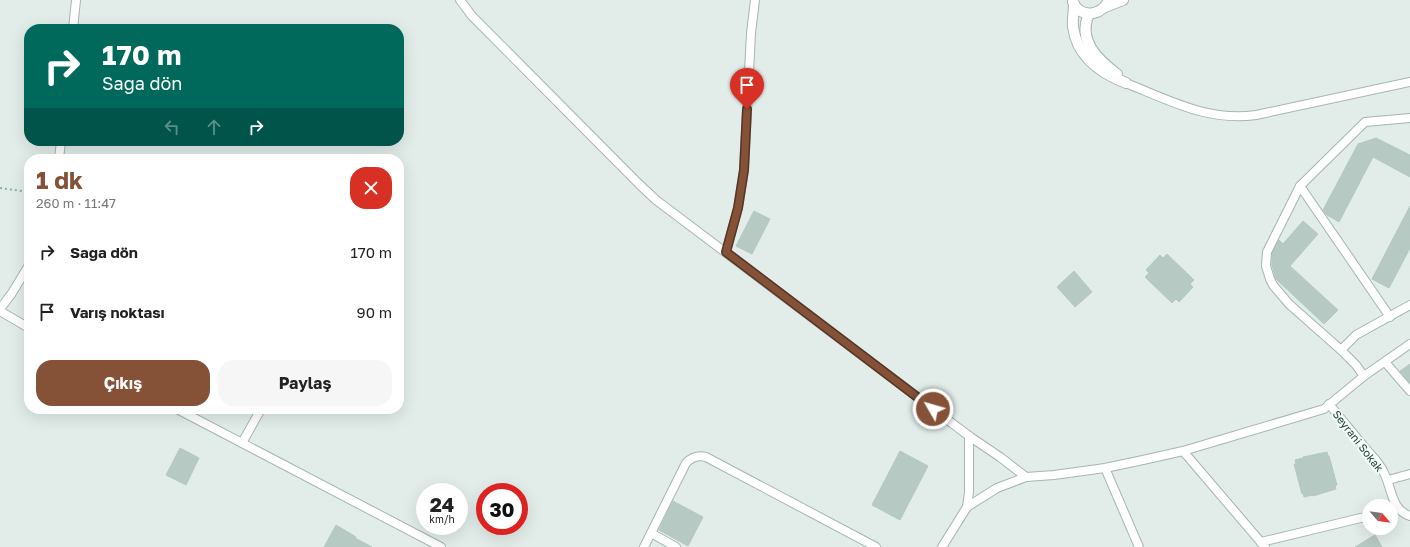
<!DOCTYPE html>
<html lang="tr">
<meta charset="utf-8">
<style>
:root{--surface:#fff;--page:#f6f6f6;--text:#222;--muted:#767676;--accent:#855137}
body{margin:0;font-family:"Golos Text",sans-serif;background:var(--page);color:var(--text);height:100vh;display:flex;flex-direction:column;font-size:15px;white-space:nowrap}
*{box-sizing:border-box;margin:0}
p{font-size:13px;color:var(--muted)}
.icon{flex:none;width:22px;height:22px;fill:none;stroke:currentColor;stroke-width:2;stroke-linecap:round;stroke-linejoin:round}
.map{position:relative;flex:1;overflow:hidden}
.details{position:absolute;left:24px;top:154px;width:380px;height:260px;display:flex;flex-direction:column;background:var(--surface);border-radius:16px;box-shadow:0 4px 16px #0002}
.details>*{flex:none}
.guide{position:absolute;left:24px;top:24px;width:380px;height:122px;border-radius:16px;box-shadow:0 4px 16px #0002;background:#00695c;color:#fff;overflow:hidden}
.needle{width:26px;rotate:118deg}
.fabs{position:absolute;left:1362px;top:499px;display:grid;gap:8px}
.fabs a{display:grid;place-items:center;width:36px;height:36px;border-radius:50%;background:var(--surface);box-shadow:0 4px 16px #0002;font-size:20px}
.speed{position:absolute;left:416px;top:483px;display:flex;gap:8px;font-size:20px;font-weight:700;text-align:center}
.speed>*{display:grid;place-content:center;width:52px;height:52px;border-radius:50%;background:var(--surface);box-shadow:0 4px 16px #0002;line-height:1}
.speed small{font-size:10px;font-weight:400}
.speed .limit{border:6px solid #d22;background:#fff;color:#111}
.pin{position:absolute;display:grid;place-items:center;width:34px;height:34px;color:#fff;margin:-41px -17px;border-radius:50% 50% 50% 0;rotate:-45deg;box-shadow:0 0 4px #0007}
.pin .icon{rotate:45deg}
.me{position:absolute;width:44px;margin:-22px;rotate:308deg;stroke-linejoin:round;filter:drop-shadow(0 0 3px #0008)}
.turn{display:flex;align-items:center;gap:14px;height:84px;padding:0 12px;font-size:18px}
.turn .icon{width:52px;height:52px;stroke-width:2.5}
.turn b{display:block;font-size:28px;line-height:34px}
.lanes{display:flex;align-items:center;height:38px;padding:0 12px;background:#0003;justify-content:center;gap:20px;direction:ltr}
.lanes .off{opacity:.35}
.round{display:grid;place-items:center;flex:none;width:42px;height:42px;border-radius:16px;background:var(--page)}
.overview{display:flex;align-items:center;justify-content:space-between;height:68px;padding:0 12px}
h1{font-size:24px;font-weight:700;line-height:30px;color:var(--accent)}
.button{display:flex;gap:8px;margin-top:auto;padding:8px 12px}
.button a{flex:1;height:46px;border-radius:16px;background:var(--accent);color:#fff;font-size:16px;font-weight:700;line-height:46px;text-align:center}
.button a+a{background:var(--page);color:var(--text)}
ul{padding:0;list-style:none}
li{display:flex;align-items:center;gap:12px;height:60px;padding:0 12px}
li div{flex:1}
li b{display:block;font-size:15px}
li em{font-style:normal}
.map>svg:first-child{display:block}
.building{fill:#b7c9c3;stroke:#b4c8c1}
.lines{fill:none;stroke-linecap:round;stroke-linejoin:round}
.minor-casing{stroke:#a4b6b1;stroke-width:10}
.tertiary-casing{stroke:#a4b6b1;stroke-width:12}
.path{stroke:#80b4a8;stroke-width:2;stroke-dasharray:2 3;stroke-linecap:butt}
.minor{stroke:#fff;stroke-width:8}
.tertiary{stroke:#fff;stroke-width:10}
.route-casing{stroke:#563524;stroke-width:10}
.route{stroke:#855137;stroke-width:7}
.labels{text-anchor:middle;stroke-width:4;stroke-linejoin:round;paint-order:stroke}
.street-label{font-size:11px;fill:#20403a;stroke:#f3faf7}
</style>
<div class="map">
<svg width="1410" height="547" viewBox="0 0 1410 547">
<rect width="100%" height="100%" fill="#e2ede9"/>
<!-- building -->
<g class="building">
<polygon points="1376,138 1410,155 1410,177 1373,157 1339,222 1327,215 1323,210 1358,144"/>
<polygon points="1410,206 1410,248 1389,288 1372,279"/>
<polygon points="754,211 770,219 752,254 736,246"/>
<polygon points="1303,221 1318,234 1290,266 1338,310 1324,324 1276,279 1272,265 1272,253 1279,240 1283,244"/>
<polygon points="1167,254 1194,280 1190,284 1193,287 1179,302 1176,299 1172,303 1145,277 1149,273 1146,270 1160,255 1163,258"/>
<polygon points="1074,271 1092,292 1075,307 1057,287"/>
<polygon points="1410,364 1410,383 1400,371"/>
<polygon points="180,448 199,458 186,485 166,475"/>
<polygon points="900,451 928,466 900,520 872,505"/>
<polygon points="1327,452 1328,456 1329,456 1337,485 1335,485 1336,489 1313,496 1313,495 1304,497 1303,493 1302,494 1294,464 1296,464 1295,460 1303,458 1303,457"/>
<polygon points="673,501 703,517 688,546 659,530"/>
<polygon points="336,525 356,537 355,538 372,547 324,547"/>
<polygon points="1375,535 1382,547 1355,547"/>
</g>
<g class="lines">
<!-- minor casing -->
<g class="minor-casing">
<g id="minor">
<polyline points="460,0 472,16 639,184 656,200 969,436 1000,457 1026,477 1054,475 1105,468 1143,460 1183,451 1324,409 1364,376 1410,344"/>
<polyline points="73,29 76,0"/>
<path d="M 1126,83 C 1168,100 1209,122 1256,115 L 1410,82"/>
<polyline points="59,159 61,141"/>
<polyline points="1300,186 1390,317"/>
<polyline points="726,252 738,208 744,170 751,33 755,0"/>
<polyline points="0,309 12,293 29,265"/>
<polyline points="0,311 29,328"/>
<polyline points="1341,350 1289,304 1273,285 1270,279 1266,266 1267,252 1300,186 1365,122 1410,118"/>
<polyline points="1385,362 1410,391"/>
<polyline points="1364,376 1356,365 1341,350 1356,335 1410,305"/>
<path d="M 1329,404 C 1341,419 1353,433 1365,448 C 1372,456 1380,463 1384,473 C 1392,488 1391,510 1410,516"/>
<polyline points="177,409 441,547"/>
<polyline points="242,443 261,409"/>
<polyline points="1183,451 1265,547"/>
<polyline points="1105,468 1139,547"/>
<polyline points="1388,480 1410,474"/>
<polyline points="967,507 997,488 1026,477"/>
<polyline points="651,533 676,547"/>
<polyline points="1261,542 1369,516"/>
<path d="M 644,547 L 686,463 C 692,457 698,455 706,457 L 876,547"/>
<polyline points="942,547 967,507 969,492 969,436"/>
</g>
</g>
<!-- tertiary casing -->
<g class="tertiary-casing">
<g id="tertiary">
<path d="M 1073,2 C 1080,19 1102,16 1109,0"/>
<path d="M 1074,5 C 1074,12 1072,20 1073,27 C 1077,56 1100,73 1126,83"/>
<polyline points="1105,7 1123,0"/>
<path d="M 1089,14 C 1077,40 1098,60 1117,74"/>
</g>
</g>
<!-- path -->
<polyline class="path" points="0,188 29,192"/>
<!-- minor -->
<use href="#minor" class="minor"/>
<!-- tertiary -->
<use href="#tertiary" class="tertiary"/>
</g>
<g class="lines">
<!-- route casing -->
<g class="route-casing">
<polyline id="route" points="747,109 744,170 738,208 726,252 933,409"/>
</g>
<!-- route -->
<use href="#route" class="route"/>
</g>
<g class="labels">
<!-- street labels -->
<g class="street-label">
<text transform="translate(1358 441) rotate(52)" y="4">Seyrani Sokak</text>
</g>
</g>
</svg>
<div class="fabs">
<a><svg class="needle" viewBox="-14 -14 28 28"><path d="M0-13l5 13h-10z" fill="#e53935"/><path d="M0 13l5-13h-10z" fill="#767676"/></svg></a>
</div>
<div class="speed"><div>24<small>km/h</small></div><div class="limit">30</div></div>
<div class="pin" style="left:747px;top:109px;background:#d93025"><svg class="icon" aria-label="arrive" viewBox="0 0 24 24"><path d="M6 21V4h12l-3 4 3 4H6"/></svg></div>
<svg class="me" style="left:933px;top:409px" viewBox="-20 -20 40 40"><circle r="17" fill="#855137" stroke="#fff" stroke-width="3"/><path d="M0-11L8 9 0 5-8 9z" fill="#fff"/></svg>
<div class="guide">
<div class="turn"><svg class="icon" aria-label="right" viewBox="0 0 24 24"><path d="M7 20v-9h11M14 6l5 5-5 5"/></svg><div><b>170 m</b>Sağa dön</div></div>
<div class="lanes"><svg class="icon off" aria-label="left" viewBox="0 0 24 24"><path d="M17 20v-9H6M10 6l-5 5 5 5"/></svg><svg class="icon off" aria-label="ahead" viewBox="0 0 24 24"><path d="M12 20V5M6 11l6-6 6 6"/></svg><svg class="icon" aria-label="right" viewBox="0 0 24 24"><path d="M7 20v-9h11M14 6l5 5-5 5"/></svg></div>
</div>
<section class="details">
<div class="overview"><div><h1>1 dk</h1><p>260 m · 11:47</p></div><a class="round" style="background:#d93025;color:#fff"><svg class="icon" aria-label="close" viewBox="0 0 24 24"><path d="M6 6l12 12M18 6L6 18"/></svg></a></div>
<ul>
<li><svg class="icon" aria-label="right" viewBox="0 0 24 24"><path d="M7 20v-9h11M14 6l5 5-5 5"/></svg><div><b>Sağa dön</b></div><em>170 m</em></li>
<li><svg class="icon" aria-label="arrive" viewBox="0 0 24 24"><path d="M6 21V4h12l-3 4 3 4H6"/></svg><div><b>Varış noktası</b></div><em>90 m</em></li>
</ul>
<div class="button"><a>Çıkış</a><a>Paylaş</a></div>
</section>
</div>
